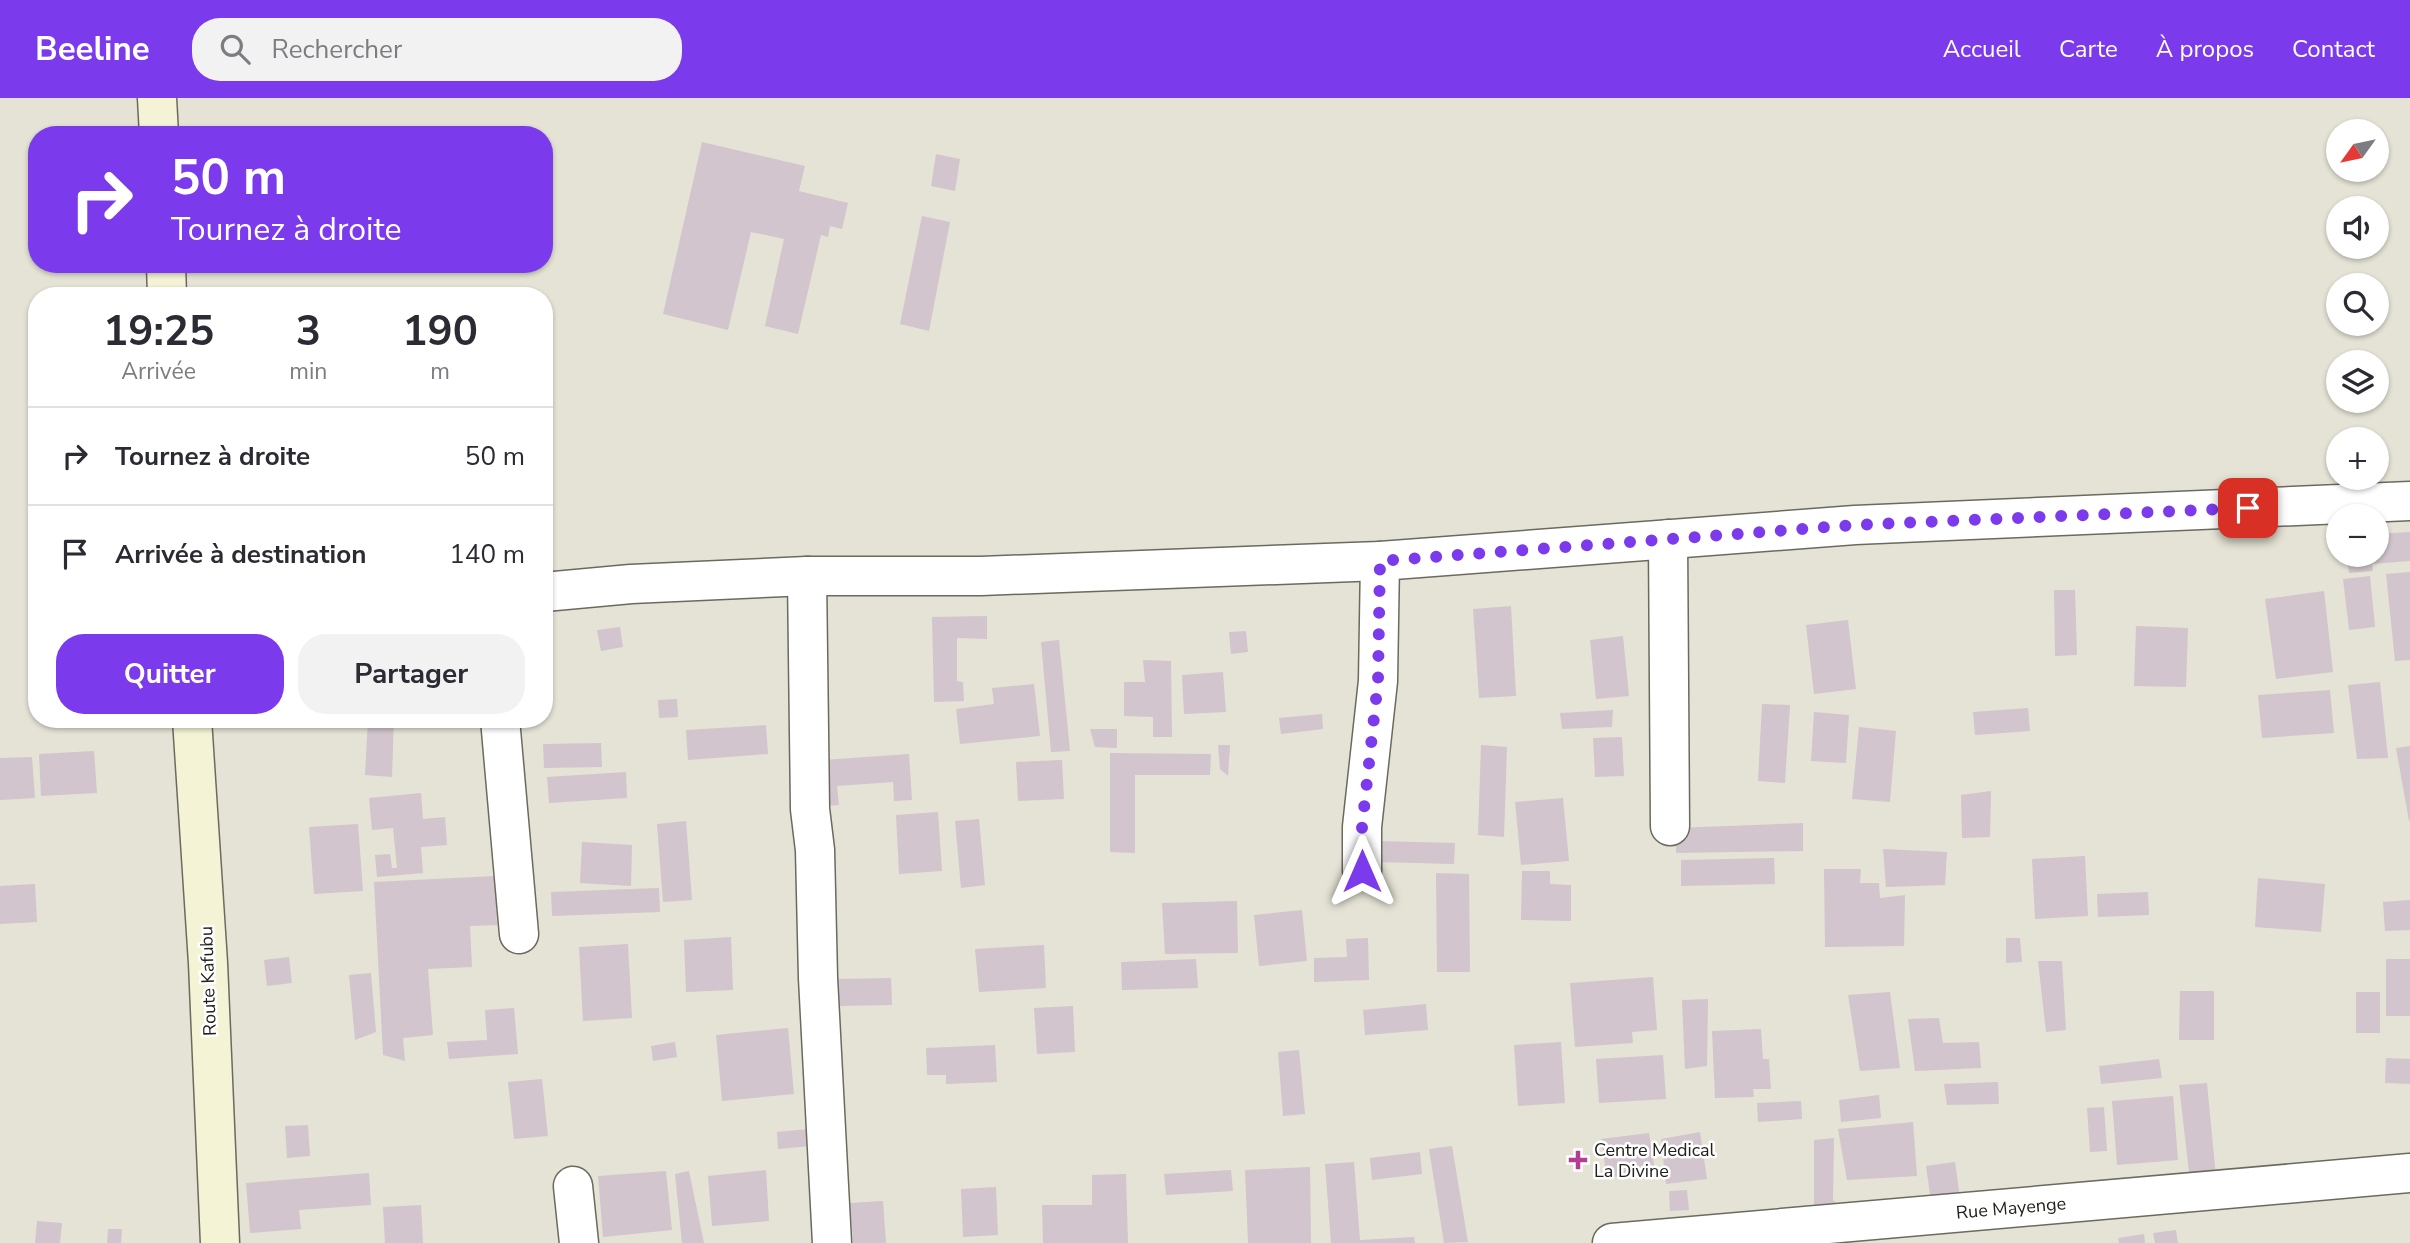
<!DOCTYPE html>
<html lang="fr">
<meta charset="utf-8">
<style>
:root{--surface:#fff;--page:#f2f2f3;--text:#2b2b33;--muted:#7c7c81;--line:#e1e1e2;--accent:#7c3aed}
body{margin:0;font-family:"Nunito Sans",sans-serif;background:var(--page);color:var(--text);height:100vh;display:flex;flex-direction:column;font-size:26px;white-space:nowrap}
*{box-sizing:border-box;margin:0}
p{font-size:23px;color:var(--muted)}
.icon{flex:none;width:38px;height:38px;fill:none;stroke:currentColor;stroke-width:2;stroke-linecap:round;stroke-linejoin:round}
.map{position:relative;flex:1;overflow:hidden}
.side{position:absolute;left:28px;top:189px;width:525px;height:441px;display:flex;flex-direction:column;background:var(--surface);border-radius:28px;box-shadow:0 2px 5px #0004}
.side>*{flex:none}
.top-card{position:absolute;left:28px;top:28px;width:525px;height:147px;border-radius:28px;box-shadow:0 2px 5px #0004;background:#7c3aed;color:#fff;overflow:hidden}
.needle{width:46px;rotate:237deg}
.controls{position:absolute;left:2326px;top:21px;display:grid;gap:14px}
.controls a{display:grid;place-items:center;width:63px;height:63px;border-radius:50%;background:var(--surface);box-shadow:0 2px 5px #0004;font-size:35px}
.pin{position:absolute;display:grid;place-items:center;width:60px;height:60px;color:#fff;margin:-30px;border-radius:14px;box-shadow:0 4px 10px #0006}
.me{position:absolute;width:77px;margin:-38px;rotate:0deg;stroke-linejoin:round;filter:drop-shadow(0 0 5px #0008)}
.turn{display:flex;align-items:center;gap:24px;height:147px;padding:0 28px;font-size:32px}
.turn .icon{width:91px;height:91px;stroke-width:2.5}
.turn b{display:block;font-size:49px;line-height:60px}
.eta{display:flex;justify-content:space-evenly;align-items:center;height:119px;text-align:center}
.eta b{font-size:42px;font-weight:700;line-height:49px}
.action{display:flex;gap:14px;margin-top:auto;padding:14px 28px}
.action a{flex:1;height:80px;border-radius:28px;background:var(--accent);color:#fff;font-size:28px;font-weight:700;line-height:80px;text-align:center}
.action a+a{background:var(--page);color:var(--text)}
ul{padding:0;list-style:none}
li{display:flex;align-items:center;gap:21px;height:98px;padding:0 28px;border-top:2px solid var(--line)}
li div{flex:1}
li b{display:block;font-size:26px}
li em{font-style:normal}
header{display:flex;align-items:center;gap:42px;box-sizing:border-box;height:98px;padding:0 35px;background:var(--accent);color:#fff}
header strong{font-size:33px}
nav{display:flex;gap:38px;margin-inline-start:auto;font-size:24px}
.search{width:490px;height:63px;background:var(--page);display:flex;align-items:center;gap:18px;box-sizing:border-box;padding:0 24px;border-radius:28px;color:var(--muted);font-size:26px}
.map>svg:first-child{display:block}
.building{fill:#d2c5cd}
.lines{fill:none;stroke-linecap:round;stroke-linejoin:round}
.street-casing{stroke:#6b6a5e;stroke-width:41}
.secondary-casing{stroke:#6b6a5e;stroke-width:41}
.street{stroke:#fff;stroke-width:38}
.secondary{stroke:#f4f3d6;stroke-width:38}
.route{stroke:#7c3aed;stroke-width:12;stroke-dasharray:0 21.6}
.poi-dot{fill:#b23d95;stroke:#fff;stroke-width:2.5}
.labels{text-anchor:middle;stroke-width:5;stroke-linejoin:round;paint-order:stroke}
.street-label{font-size:18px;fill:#21211c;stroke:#fff}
.poi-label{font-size:18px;fill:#21211c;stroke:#fff;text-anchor:start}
</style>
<header>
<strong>Beeline</strong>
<div class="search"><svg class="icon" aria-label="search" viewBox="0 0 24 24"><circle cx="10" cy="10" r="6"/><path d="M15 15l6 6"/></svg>Rechercher</div>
<nav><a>Accueil</a><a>Carte</a><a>À propos</a><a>Contact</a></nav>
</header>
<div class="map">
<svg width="2410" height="1145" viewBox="0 0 2410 1145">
<rect width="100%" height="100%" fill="#e4e3d5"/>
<!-- building -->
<g class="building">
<polygon points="702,44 805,68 799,93 848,105 842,131 830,128 828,139 821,137 798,236 765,228 784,141 751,134 728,232 663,216"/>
<polygon points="936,56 960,61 955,93 931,88"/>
<polygon points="922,118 950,124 929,233 900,226"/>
<polygon points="2410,434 2410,463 2372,466 2373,473 2349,475 2347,457 2376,457 2376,436"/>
<polygon points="2410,474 2410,562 2395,563 2386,476"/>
<polygon points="2370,478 2375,529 2349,532 2343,481"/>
<polygon points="2054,492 2075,492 2077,557 2055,558"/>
<polygon points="2324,493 2333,574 2276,581 2265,501"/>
<polygon points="1511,508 1516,598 1479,600 1473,511"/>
<polygon points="987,518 987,541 957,540 957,583 963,584 964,603 934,604 932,519"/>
<polygon points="1848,522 1856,591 1814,596 1806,527"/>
<polygon points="2136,528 2188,530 2186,589 2134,588"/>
<polygon points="620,529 623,549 601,553 597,532"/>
<polygon points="1246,533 1248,554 1231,556 1229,534"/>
<polygon points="1623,538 1629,598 1596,601 1590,542"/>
<polygon points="1059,542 1070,653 1051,654 1041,544"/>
<polygon points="1143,562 1171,563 1172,639 1153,639 1153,619 1124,618 1124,584 1145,584"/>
<polygon points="1223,574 1226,614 1184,616 1182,577"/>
<polygon points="2380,584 2388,660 2357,661 2348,587"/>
<polygon points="1034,586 1040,638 960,646 956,611 994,606 992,590"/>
<polygon points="2330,592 2334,635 2262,640 2258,597"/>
<polygon points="677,601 678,619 659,620 658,602"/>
<polygon points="1762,606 1790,607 1785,685 1758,683"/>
<polygon points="2028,610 2030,633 1975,637 1973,614"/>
<polygon points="1613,612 1612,629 1562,631 1560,615"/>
<polygon points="1814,614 1849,617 1846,665 1811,663"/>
<polygon points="1322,616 1323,631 1281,636 1279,620"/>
<polygon points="368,621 394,621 392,679 365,677"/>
<polygon points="766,627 768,656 688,662 686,632"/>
<polygon points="1859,629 1896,633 1890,704 1852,701"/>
<polygon points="1090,631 1117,631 1117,650 1095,649"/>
<polygon points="1622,639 1624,678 1595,679 1593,640"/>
<polygon points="601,645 602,669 544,670 543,646"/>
<polygon points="1218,647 1230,647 1228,678 1220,671"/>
<polygon points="1481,647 1507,649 1504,739 1478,737"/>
<polygon points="2410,648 2410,723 2409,723 2396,650"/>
<polygon points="94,653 97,695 41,698 39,656"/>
<polygon points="1110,655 1211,656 1210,677 1135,677 1135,755 1110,754"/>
<polygon points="909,656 912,702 894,703 893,684 837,688 839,707 813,709 809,663"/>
<polygon points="32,659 35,700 0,702 0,660"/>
<polygon points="1062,662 1064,701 1018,703 1016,664"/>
<polygon points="626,674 627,700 549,705 547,679"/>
<polygon points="1991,693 1990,739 1962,740 1961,697"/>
<polygon points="421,695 423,721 445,719 447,747 421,749 423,775 377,779 375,757 390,756 392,770 397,770 393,730 372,732 369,700"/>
<polygon points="1563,700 1569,763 1521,767 1515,704"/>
<polygon points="938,714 942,773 899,776 896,717"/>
<polygon points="979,721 985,787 961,790 955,723"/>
<polygon points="686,723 692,802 663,804 657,726"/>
<polygon points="1803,725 1803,753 1676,755 1676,730"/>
<polygon points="358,726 363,793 314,796 309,729"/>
<polygon points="1379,743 1455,745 1454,766 1378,764"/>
<polygon points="582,744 632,747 631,788 580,785"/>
<polygon points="1883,751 1947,754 1945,787 1886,789"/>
<polygon points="2085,758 2088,818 2035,821 2032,761"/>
<polygon points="1774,760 1775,786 1681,788 1681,762"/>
<polygon points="1824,771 1861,771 1860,785 1879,785 1880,800 1905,797 1904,848 1825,849"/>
<polygon points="1522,773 1550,773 1550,786 1571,787 1571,823 1521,822"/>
<polygon points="1436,775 1469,776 1470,874 1437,874"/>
<polygon points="495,778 497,827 470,828 472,869 428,871 433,937 403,940 405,963 383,957 374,784"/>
<polygon points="2258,780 2325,786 2321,834 2255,829"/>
<polygon points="35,786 37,824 0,826 0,788"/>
<polygon points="659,790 660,814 552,818 551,794"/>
<polygon points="2148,794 2149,817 2098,819 2097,796"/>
<polygon points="2410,802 2410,832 2385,833 2383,804"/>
<polygon points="1237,803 1238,855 1165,856 1162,805"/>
<polygon points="1302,812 1307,863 1259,868 1254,817"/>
<polygon points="731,839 733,892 686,894 684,842"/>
<polygon points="1368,840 1369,882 1314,884 1314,860 1347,859 1346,841"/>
<polygon points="2006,840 2020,840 2022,864 2006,865"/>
<polygon points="628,846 632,920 583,923 579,849"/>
<polygon points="1044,847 1046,890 979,894 975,851"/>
<polygon points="289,859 292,885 267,888 264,862"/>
<polygon points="1196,861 1198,890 1122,892 1121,864"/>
<rect x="2386" y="861" width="24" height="57"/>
<polygon points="2038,863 2062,863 2066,932 2046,934"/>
<polygon points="371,875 376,934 355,942 349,877"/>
<polygon points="1653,879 1657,932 1632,934 1633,945 1575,949 1570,885"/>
<polygon points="891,880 892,907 838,908 837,881"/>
<polygon points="2180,893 2214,893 2214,942 2179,942"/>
<polygon points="1890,894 1900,970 1860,973 1848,897"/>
<rect x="2356" y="894" width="24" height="41"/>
<polygon points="1708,901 1707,968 1685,971 1682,902"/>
<polygon points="1426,906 1428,932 1365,937 1363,912"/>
<polygon points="1073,908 1075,954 1037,956 1034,910"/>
<polygon points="514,910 518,956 449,961 447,944 487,942 485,912"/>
<polygon points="1939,920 1943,945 1979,944 1981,970 1915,973 1908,921"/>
<polygon points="788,930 794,996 722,1003 716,937"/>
<polygon points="1761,931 1763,961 1769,961 1771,991 1753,991 1754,999 1715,1000 1712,933"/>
<polygon points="675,944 677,959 653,963 651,948"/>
<polygon points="1561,944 1565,1005 1518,1008 1514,947"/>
<polygon points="995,947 997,984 946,986 946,977 927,977 926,950"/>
<polygon points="1299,952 1305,1016 1283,1018 1278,954"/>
<polygon points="1663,957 1666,1001 1599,1005 1596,961"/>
<polygon points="2386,960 2410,961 2410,986 2385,985"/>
<polygon points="2159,961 2162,980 2101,986 2099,968"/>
<polygon points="542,981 548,1038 514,1041 508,984"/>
<polygon points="1998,984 1999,1006 1947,1007 1944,986"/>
<polygon points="2207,985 2216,1079 2190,1083 2179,987"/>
<polygon points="1879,997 1881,1020 1841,1024 1839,1002"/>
<polygon points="2173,998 2178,1062 2117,1067 2112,1003"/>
<polygon points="1801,1003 1802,1021 1758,1024 1757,1005"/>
<polygon points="2104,1009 2107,1053 2090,1054 2087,1010"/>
<polygon points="1913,1024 1917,1078 1847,1082 1838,1031"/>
<polygon points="308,1027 310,1058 287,1060 285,1028"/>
<polygon points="819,1030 821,1047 778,1051 777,1034"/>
<polygon points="1700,1034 1707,1081 1666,1086 1661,1041"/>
<polygon points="1649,1035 1655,1073 1607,1080 1601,1041"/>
<polygon points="1834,1040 1833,1102 1847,1116 1824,1119 1814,1106 1814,1042"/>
<polygon points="1452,1048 1468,1144 1444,1145 1429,1051"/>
<polygon points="1420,1054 1422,1076 1372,1082 1370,1060"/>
<polygon points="1354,1064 1360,1142 1414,1139 1415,1145 1331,1145 1325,1066"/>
<polygon points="1955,1064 1961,1107 1932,1110 1926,1068"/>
<polygon points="1310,1069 1311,1145 1248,1145 1245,1072"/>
<polygon points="766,1072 769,1123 712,1128 708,1078"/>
<polygon points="1231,1072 1233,1093 1166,1097 1164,1076"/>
<polygon points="666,1073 672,1132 603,1139 598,1078"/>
<polygon points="689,1073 704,1145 682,1145 675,1076"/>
<polygon points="369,1075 371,1107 299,1112 301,1131 250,1135 246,1085"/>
<polygon points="1126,1076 1128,1145 1043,1145 1042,1107 1092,1107 1092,1077"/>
<polygon points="996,1089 998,1137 963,1139 961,1091"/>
<polygon points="1687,1092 1689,1112 1670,1113 1669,1093"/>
<polygon points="883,1103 886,1145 853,1145 850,1105"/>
<polygon points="421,1107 423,1145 385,1145 383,1109"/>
<polygon points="37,1123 62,1125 60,1145 35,1145"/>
<polygon points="108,1131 122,1131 121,1145 107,1145"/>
<polygon points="2176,1132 2178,1145 2155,1145 2153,1135"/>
<polygon points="2144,1136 2145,1145 2119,1145 2118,1140"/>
</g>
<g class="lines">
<!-- street casing -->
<g class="street-casing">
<g id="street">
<polyline points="1668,441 1670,728"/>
<polyline points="807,478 810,711 815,752 818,880 832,1145"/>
<polyline points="544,494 631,486 807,478 981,478 1380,463 1855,427 2410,403"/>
<polyline points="500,621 519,836"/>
<polyline points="1362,773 1362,729 1378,583 1380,463"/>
<polyline points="573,1088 579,1145"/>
<polyline points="1612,1145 2410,1075"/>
</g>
</g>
<!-- secondary casing -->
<g class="secondary-casing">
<g id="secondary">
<polyline points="157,0 159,37"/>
<polyline points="166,166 167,198"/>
<polyline points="192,621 208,865 220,1145"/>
</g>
</g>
<!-- street -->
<use href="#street" class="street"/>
<!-- secondary -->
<use href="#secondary" class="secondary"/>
</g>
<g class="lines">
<!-- route -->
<polyline class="route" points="1362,773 1362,729 1378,583 1380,463 1855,427 2248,410"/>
</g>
<!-- markers -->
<path class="poi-dot" d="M1574.5 1051.5h7v7h7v7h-7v7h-7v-7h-7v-7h7z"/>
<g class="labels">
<!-- street labels -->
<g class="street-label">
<text transform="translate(208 883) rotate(-92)" y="6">Route Kafubu</text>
<text transform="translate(2011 1110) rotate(-5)" y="6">Rue Mayenge</text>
</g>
<!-- poi labels -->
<g class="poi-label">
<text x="1594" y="1058">Centre Medical<tspan x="1594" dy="21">La Divine</tspan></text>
</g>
</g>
</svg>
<div class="controls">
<a><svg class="needle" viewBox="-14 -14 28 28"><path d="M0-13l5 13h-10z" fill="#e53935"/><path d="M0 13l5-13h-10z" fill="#7c7c81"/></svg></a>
<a><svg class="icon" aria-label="sound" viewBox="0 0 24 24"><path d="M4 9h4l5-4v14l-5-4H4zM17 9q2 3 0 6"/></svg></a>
<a><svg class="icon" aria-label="search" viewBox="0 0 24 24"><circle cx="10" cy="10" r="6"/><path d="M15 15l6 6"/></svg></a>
<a><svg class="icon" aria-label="layers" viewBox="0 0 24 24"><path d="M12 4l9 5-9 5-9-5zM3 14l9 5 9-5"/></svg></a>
<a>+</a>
<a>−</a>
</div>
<div class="pin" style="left:2248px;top:410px;background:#d93025"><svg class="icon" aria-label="arrive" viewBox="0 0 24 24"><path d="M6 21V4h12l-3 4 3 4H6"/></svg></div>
<svg class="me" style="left:1362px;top:773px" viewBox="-20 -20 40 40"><path d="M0-17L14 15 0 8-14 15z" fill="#7c3aed" stroke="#fff" stroke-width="4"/></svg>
<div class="top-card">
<div class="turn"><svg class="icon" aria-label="right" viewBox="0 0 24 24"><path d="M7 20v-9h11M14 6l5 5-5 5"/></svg><div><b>50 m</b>Tournez à droite</div></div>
</div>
<section class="side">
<div class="eta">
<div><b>19:25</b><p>Arrivée</p></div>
<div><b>3</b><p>min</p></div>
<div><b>190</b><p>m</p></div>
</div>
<ul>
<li><svg class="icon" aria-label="right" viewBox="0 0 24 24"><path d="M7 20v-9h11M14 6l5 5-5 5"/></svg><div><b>Tournez à droite</b></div><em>50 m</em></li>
<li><svg class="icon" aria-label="arrive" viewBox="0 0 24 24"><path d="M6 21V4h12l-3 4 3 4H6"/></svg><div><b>Arrivée à destination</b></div><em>140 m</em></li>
</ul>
<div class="action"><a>Quitter</a><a>Partager</a></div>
</section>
</div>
